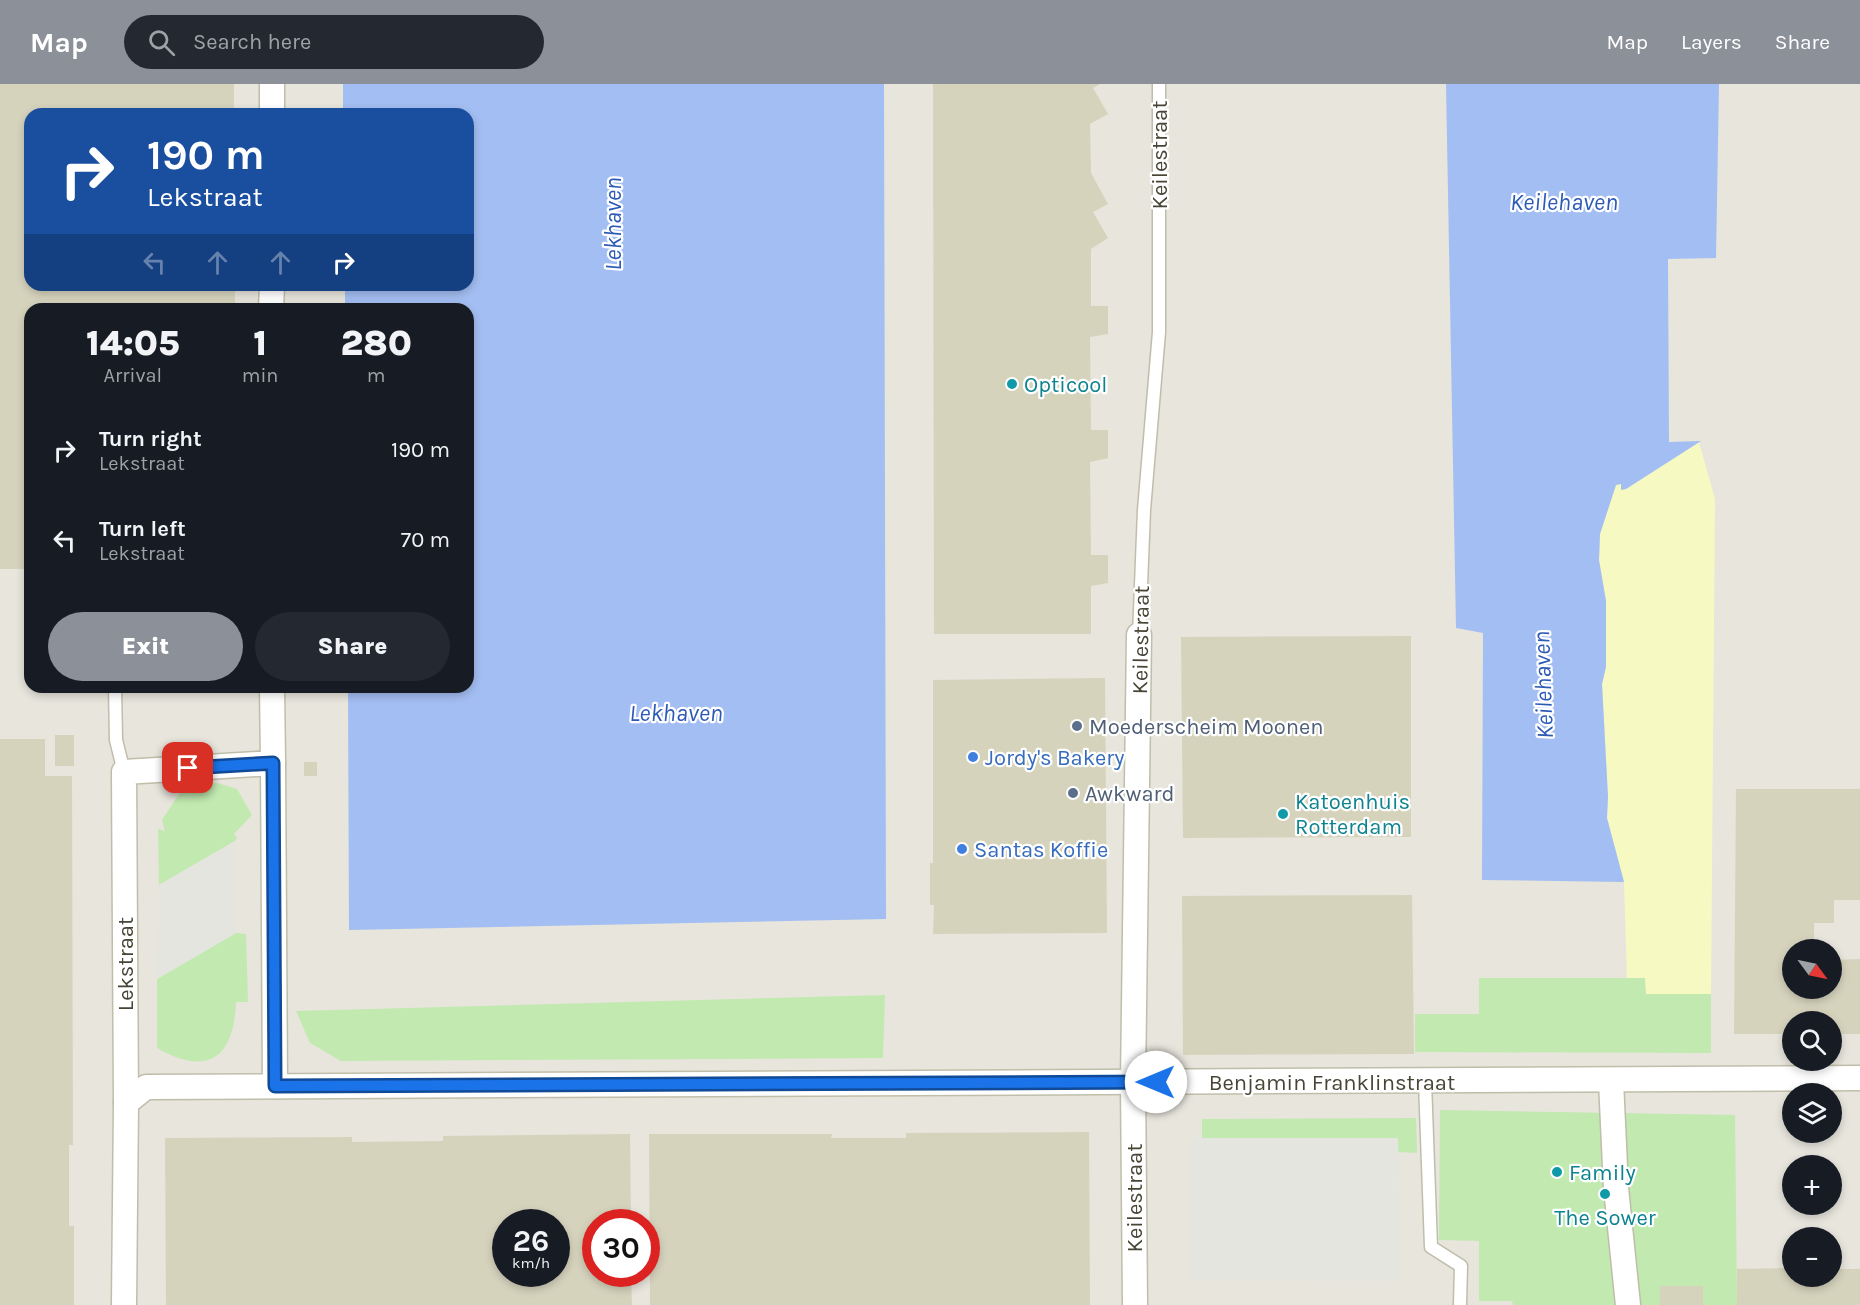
<!DOCTYPE html>
<meta charset="utf-8">
<style>
:root{--surface:#171b24;--page:#242831;--text:#f1f3f6;--muted:#9ea1a6;--accent:#8c9099}
body{margin:0;font-family:Karla,sans-serif;background:var(--page);color:var(--text);height:100vh;display:flex;flex-direction:column;font-size:22px;white-space:nowrap}
*{box-sizing:border-box;margin:0}
p{font-size:20px;color:var(--muted)}
.icon{flex:none;width:33px;height:33px;fill:none;stroke:currentColor;stroke-width:2;stroke-linecap:round;stroke-linejoin:round}
.map{position:relative;flex:1;overflow:hidden}
.details{position:absolute;left:24px;top:219px;width:450px;height:390px;display:flex;flex-direction:column;background:var(--surface);border-radius:18px;box-shadow:0 3px 9px #0003}
.details>*{flex:none}
.banner{position:absolute;left:24px;top:24px;width:450px;height:183px;border-radius:18px;box-shadow:0 3px 9px #0003;background:#1a4fa0;color:#fff;overflow:hidden}
.needle{width:39px;rotate:123deg}
.controls{position:absolute;left:1782px;top:855px;display:grid;gap:12px}
.controls a{display:grid;place-items:center;width:60px;height:60px;border-radius:50%;background:var(--surface);box-shadow:0 3px 9px #0003;font-size:30px}
.speed{position:absolute;left:492px;top:1125px;display:flex;gap:12px;font-size:30px;font-weight:700;text-align:center}
.speed>*{display:grid;place-content:center;width:78px;height:78px;border-radius:50%;background:var(--surface);box-shadow:0 3px 9px #0003;line-height:1}
.speed small{font-size:15px;font-weight:400}
.speed .limit{border:9px solid #d22;background:#fff;color:#111}
.pin{position:absolute;display:grid;place-items:center;width:51px;height:51px;color:#fff;margin:-26px;border-radius:12px;box-shadow:0 3px 9px #0006}
.me{position:absolute;width:66px;margin:-33px;rotate:270deg;stroke-linejoin:round;filter:drop-shadow(0 0 4px #0008)}
.turn{display:flex;align-items:center;gap:21px;height:126px;padding:0 24px;font-size:27px}
.turn .icon{width:78px;height:78px;stroke-width:2.5}
.turn b{display:block;font-size:42px;line-height:51px}
.lanes{display:flex;align-items:center;height:57px;padding:0 24px;background:#0003;justify-content:center;gap:30px;direction:ltr}
.lanes .off{opacity:.35}
.eta{display:flex;justify-content:space-evenly;align-items:center;height:102px;text-align:center}
.eta b{font-size:36px;font-weight:800;line-height:42px}
.primary-button{display:flex;gap:12px;margin-top:auto;padding:12px 24px}
.primary-button a{flex:1;height:69px;border-radius:36px;background:var(--accent);color:#fff;font-size:24px;font-weight:800;line-height:69px;text-align:center}
.primary-button a+a{background:var(--page);color:var(--text)}
ul{padding:0;list-style:none}
li{display:flex;align-items:center;gap:18px;height:90px;padding:0 24px}
li div{flex:1}
li b{display:block;font-size:22px}
li em{font-style:normal}
header{display:flex;align-items:center;gap:36px;box-sizing:border-box;height:84px;padding:0 30px;background:var(--accent);color:#fff}
header strong{font-size:28px}
nav{display:flex;gap:33px;margin-inline-start:auto;font-size:21px}
.search{width:420px;height:54px;background:var(--page);display:flex;align-items:center;gap:15px;box-sizing:border-box;padding:0 21px;border-radius:33px;color:var(--muted);font-size:22px}
.map>svg:first-child{display:block}
.industrial{fill:#e7e5dc;fill-rule:evenodd}
.green{fill:#c1e9b0}
.sand{fill:#f7f9c3}
.parking{fill:#e5e5e0}
.water{fill:#a3bef2}
.building{fill:#d6d3bd;fill-rule:evenodd}
.lines{fill:none;stroke-linecap:round;stroke-linejoin:round}
.lane-casing{stroke:#c0beaa;stroke-width:15}
.street-casing{stroke:#c0beaa;stroke-width:27}
.lane{stroke:#fff;stroke-width:12}
.street{stroke:#fff;stroke-width:24}
.route-casing{stroke:#114b97;stroke-width:15}
.route{stroke:#1a73e8;stroke-width:10}
.culture-dot{fill:#0f9aa8;stroke:#fff;stroke-width:2}
.service-dot{fill:#5c6f8a;stroke:#fff;stroke-width:2}
.shop-dot{fill:#3f7fe0;stroke:#fff;stroke-width:2}
.labels{text-anchor:middle;stroke-width:4.5;stroke-linejoin:round;paint-order:stroke}
.street-label{font-size:22px;fill:#484536;stroke:#fff}
.culture-label{font-size:22px;fill:#0d838f;stroke:#fff;text-anchor:start}
.service-label{font-size:22px;fill:#4e5e75;stroke:#fff;text-anchor:start}
.shop-label{font-size:22px;fill:#366cbe;stroke:#fff;text-anchor:start}
.water-label{font-size:24px;font-style:italic;fill:#2d5ab6;stroke:#fff}
</style>
<header>
<strong>Map</strong>
<div class="search"><svg class="icon" aria-label="search" viewBox="0 0 24 24"><circle cx="10" cy="10" r="6"/><path d="M15 15l6 6"/></svg>Search here</div>
<nav><a>Map</a><a>Layers</a><a>Share</a></nav>
</header>
<div class="map">
<svg width="1860" height="1221" viewBox="0 0 1860 1221">
<rect width="100%" height="100%" fill="#f4f4e8"/>
<!-- industrial -->
<path class="industrial" d="M 0,0 L 1860,0 L 1860,1221 L 0,1221 ZM 30,30 L 468,30 L 468,201 L 30,201 ZM 30,225 L 468,225 L 468,603 L 30,603 ZM 1792,866 L 1832,866 L 1832,904 L 1792,904 ZM 1792,938 L 1832,938 L 1832,976 L 1792,976 ZM 1792,1010 L 1832,1010 L 1832,1048 L 1792,1048 ZM 1792,1082 L 1832,1082 L 1832,1120 L 1792,1120 ZM 506,1138 L 556,1138 L 556,1190 L 506,1190 ZM 596,1138 L 646,1138 L 646,1190 L 596,1190 ZM 1792,1154 L 1832,1154 L 1832,1192 L 1792,1192 Z"/>
<!-- green -->
<g class="green">
<polygon points="200,699 217,699 237,705 252,731 234,750 237,753 235,757 159,801 158,745 165,747 162,736 183,704"/>
<path d="M 236,849 L 246,850 L 248,918 L 236,918 C 234,974 208,993 157,964 L 157,895 Z"/>
<polygon points="1479,894 1646,894 1646,910 1711,910 1711,969 1415,968 1415,930 1479,930"/>
<polygon points="885,911 883,974 341,977 310,959 296,927"/>
<polygon points="1440,1026 1735,1031 1737,1221 1513,1221 1512,1217 1479,1217 1479,1157 1439,1156"/>
<polygon points="1416,1034 1417,1069 1398,1068 1398,1054 1202,1054 1202,1035"/>
</g>
<!-- sand -->
<polygon class="sand" points="1699,358 1715,415 1711,910 1646,910 1645,894 1627,894 1624,798 1607,734 1608,713 1602,600 1606,583 1606,517 1599,476 1600,450 1616,401 1621,400 1626,405"/>
<!-- parking -->
<g class="parking">
<polygon points="235,757 236,849 157,895 159,801"/>
<polygon points="1190,1054 1398,1054 1400,1197 1189,1196"/>
</g>
<!-- water -->
<g class="water">
<polygon points="343,0 884,0 886,835 349,846 348,603 468,603 468,225 345,225 345,201 468,201 468,30 343,30"/>
<polygon points="1446,0 1719,0 1716,174 1668,175 1669,358 1701,357 1626,405 1621,406 1621,400 1616,401 1600,450 1599,476 1606,517 1606,583 1602,600 1608,713 1607,734 1624,798 1482,796 1483,549 1456,544"/>
</g>
<!-- building -->
<g class="building">
<polygon points="0,0 234,0 234,30 30,30 30,201 235,201 235,225 30,225 30,485 0,485"/>
<polygon points="933,0 1100,0 1093,4 1108,30 1090,40 1091,89 1108,120 1093,128 1108,154 1091,165 1091,222 1108,222 1108,250 1090,253 1091,346 1108,346 1108,374 1090,378 1091,471 1108,471 1108,499 1091,502 1091,550 934,550"/>
<polygon points="1411,552 1411,753 1183,754 1181,553"/>
<polygon points="1105,594 1107,849 933,850 934,821 930,821 930,779 933,779 933,596"/>
<rect x="55" y="651" width="19" height="31"/>
<polygon points="0,655 45,655 45,692 72,692 73,1061 69,1061 69,1142 74,1142 74,1221 0,1221"/>
<rect x="304" y="678" width="13" height="14"/>
<polygon points="1736,705 1860,705 1860,816 1834,816 1834,839 1814,839 1814,866 1792,866 1792,904 1832,904 1832,876 1860,875 1860,950 1832,950 1832,938 1792,938 1792,950 1734,950"/>
<polygon points="1412,811 1414,970 1183,971 1182,812"/>
<polygon points="1089,1048 1090,1221 650,1221 649,1050 832,1050 831,1054 906,1054 906,1049"/>
<path d="M 630,1050 L 631,1138 L 596,1138 L 596,1190 L 631,1190 L 632,1221 L 166,1221 L 165,1054 L 352,1053 L 352,1058 L 443,1057 L 443,1052 ZM 506,1138 L 556,1138 L 556,1190 L 506,1190 Z"/>
<polygon points="1792,1184 1792,1192 1832,1192 1832,1185 1860,1185 1860,1221 1737,1221 1737,1185"/>
<rect x="1660" y="1202" width="43" height="19"/>
</g>
<g class="lines">
<!-- lane casing -->
<g class="lane-casing">
<g id="lane">
<polyline points="1139,551 1144,426 1159,248 1159,0"/>
<polyline points="115,603 116,656 124,688"/>
<polyline points="1425,998 1431,1163 1461,1182 1460,1221"/>
</g>
</g>
<!-- street casing -->
<g class="street-casing">
<g id="street">
<polyline points="272,30 272,0"/>
<polyline points="271,225 272,201"/>
<polyline points="273,679 275,1002"/>
<polyline points="1611,997 1616,1104 1628,1221"/>
<polyline points="126,1019 146,1003 1860,994"/>
<polyline points="124,1221 126,1019 124,688 273,679 272,603"/>
<polyline points="1135,1221 1133,998 1139,551"/>
</g>
</g>
<!-- lane -->
<use href="#lane" class="lane"/>
<!-- street -->
<use href="#street" class="street"/>
</g>
<g class="lines">
<!-- route casing -->
<g class="route-casing">
<polyline id="route" points="188,684 273,679 275,1002 1156,998"/>
</g>
<!-- route -->
<use href="#route" class="route"/>
</g>
<!-- markers -->
<g class="culture-dot">
<circle cx="1012" cy="300" r="6"/>
<circle cx="1283" cy="730" r="6"/>
<circle cx="1557" cy="1088" r="6"/>
<circle cx="1605" cy="1110" r="6"/>
</g>
<g class="service-dot">
<circle cx="1077" cy="642" r="6"/>
<circle cx="1073" cy="709" r="6"/>
</g>
<g class="shop-dot">
<circle cx="973" cy="673" r="6"/>
<circle cx="962" cy="765" r="6"/>
</g>
<g class="labels">
<!-- street labels -->
<g class="street-label">
<text transform="translate(1159 71) rotate(-90)" y="8">Keilestraat</text>
<text transform="translate(1140 556) rotate(-89)" y="8">Keilestraat</text>
<text transform="translate(125 880) rotate(-90)" y="8">Lekstraat</text>
<text x="1332" y="1006">Benjamin Franklinstraat</text>
<text transform="translate(1134 1114) rotate(-90)" y="8">Keilestraat</text>
</g>
<!-- culture labels -->
<g class="culture-label">
<text x="1024" y="308">Opticool</text>
<text x="1295" y="725">Katoenhuis<tspan x="1295" dy="25">Rotterdam</tspan></text>
<text x="1569" y="1096">Family</text>
<text x="1605" y="1141" text-anchor="middle">The Sower</text>
</g>
<!-- service labels -->
<g class="service-label">
<text x="1089" y="650">Moederscheim Moonen</text>
<text x="1085" y="717">Awkward</text>
</g>
<!-- shop labels -->
<g class="shop-label">
<text x="985" y="681">Jordy's Bakery</text>
<text x="974" y="773">Santas Koffie</text>
</g>
<!-- water labels -->
<g class="water-label">
<text x="1564" y="126">Keilehaven</text>
<text transform="translate(613 140) rotate(-90)" y="8">Lekhaven</text>
<text transform="translate(1543 601) rotate(-92)" y="8">Keilehaven</text>
<text x="676" y="637">Lekhaven</text>
</g>
</g>
</svg>
<div class="controls">
<a><svg class="needle" viewBox="-14 -14 28 28"><path d="M0-13l5 13h-10z" fill="#e53935"/><path d="M0 13l5-13h-10z" fill="#9ea1a6"/></svg></a>
<a><svg class="icon" aria-label="search" viewBox="0 0 24 24"><circle cx="10" cy="10" r="6"/><path d="M15 15l6 6"/></svg></a>
<a><svg class="icon" aria-label="layers" viewBox="0 0 24 24"><path d="M12 4l9 5-9 5-9-5zM3 14l9 5 9-5"/></svg></a>
<a>+</a>
<a>−</a>
</div>
<div class="speed"><div>26<small>km/h</small></div><div class="limit">30</div></div>
<div class="pin" style="left:188px;top:684px;background:#d93025"><svg class="icon" aria-label="arrive" viewBox="0 0 24 24"><path d="M6 21V4h12l-3 4 3 4H6"/></svg></div>
<svg class="me" style="left:1156px;top:998px" viewBox="-20 -20 40 40"><circle r="19" fill="#fff"/><path d="M0-13L10 11 0 6-10 11z" fill="#1a73e8"/></svg>
<div class="banner">
<div class="turn"><svg class="icon" aria-label="right" viewBox="0 0 24 24"><path d="M7 20v-9h11M14 6l5 5-5 5"/></svg><div><b>190 m</b>Lekstraat</div></div>
<div class="lanes"><svg class="icon off" aria-label="left" viewBox="0 0 24 24"><path d="M17 20v-9H6M10 6l-5 5 5 5"/></svg><svg class="icon off" aria-label="ahead" viewBox="0 0 24 24"><path d="M12 20V5M6 11l6-6 6 6"/></svg><svg class="icon off" aria-label="ahead" viewBox="0 0 24 24"><path d="M12 20V5M6 11l6-6 6 6"/></svg><svg class="icon" aria-label="right" viewBox="0 0 24 24"><path d="M7 20v-9h11M14 6l5 5-5 5"/></svg></div>
</div>
<section class="details">
<div class="eta">
<div><b>14:05</b><p>Arrival</p></div>
<div><b>1</b><p>min</p></div>
<div><b>280</b><p>m</p></div>
</div>
<ul>
<li><svg class="icon" aria-label="right" viewBox="0 0 24 24"><path d="M7 20v-9h11M14 6l5 5-5 5"/></svg><div><b>Turn right</b><p>Lekstraat</p></div><em>190 m</em></li>
<li><svg class="icon" aria-label="left" viewBox="0 0 24 24"><path d="M17 20v-9H6M10 6l-5 5 5 5"/></svg><div><b>Turn left</b><p>Lekstraat</p></div><em>70 m</em></li>
</ul>
<div class="primary-button"><a>Exit</a><a>Share</a></div>
</section>
</div>
